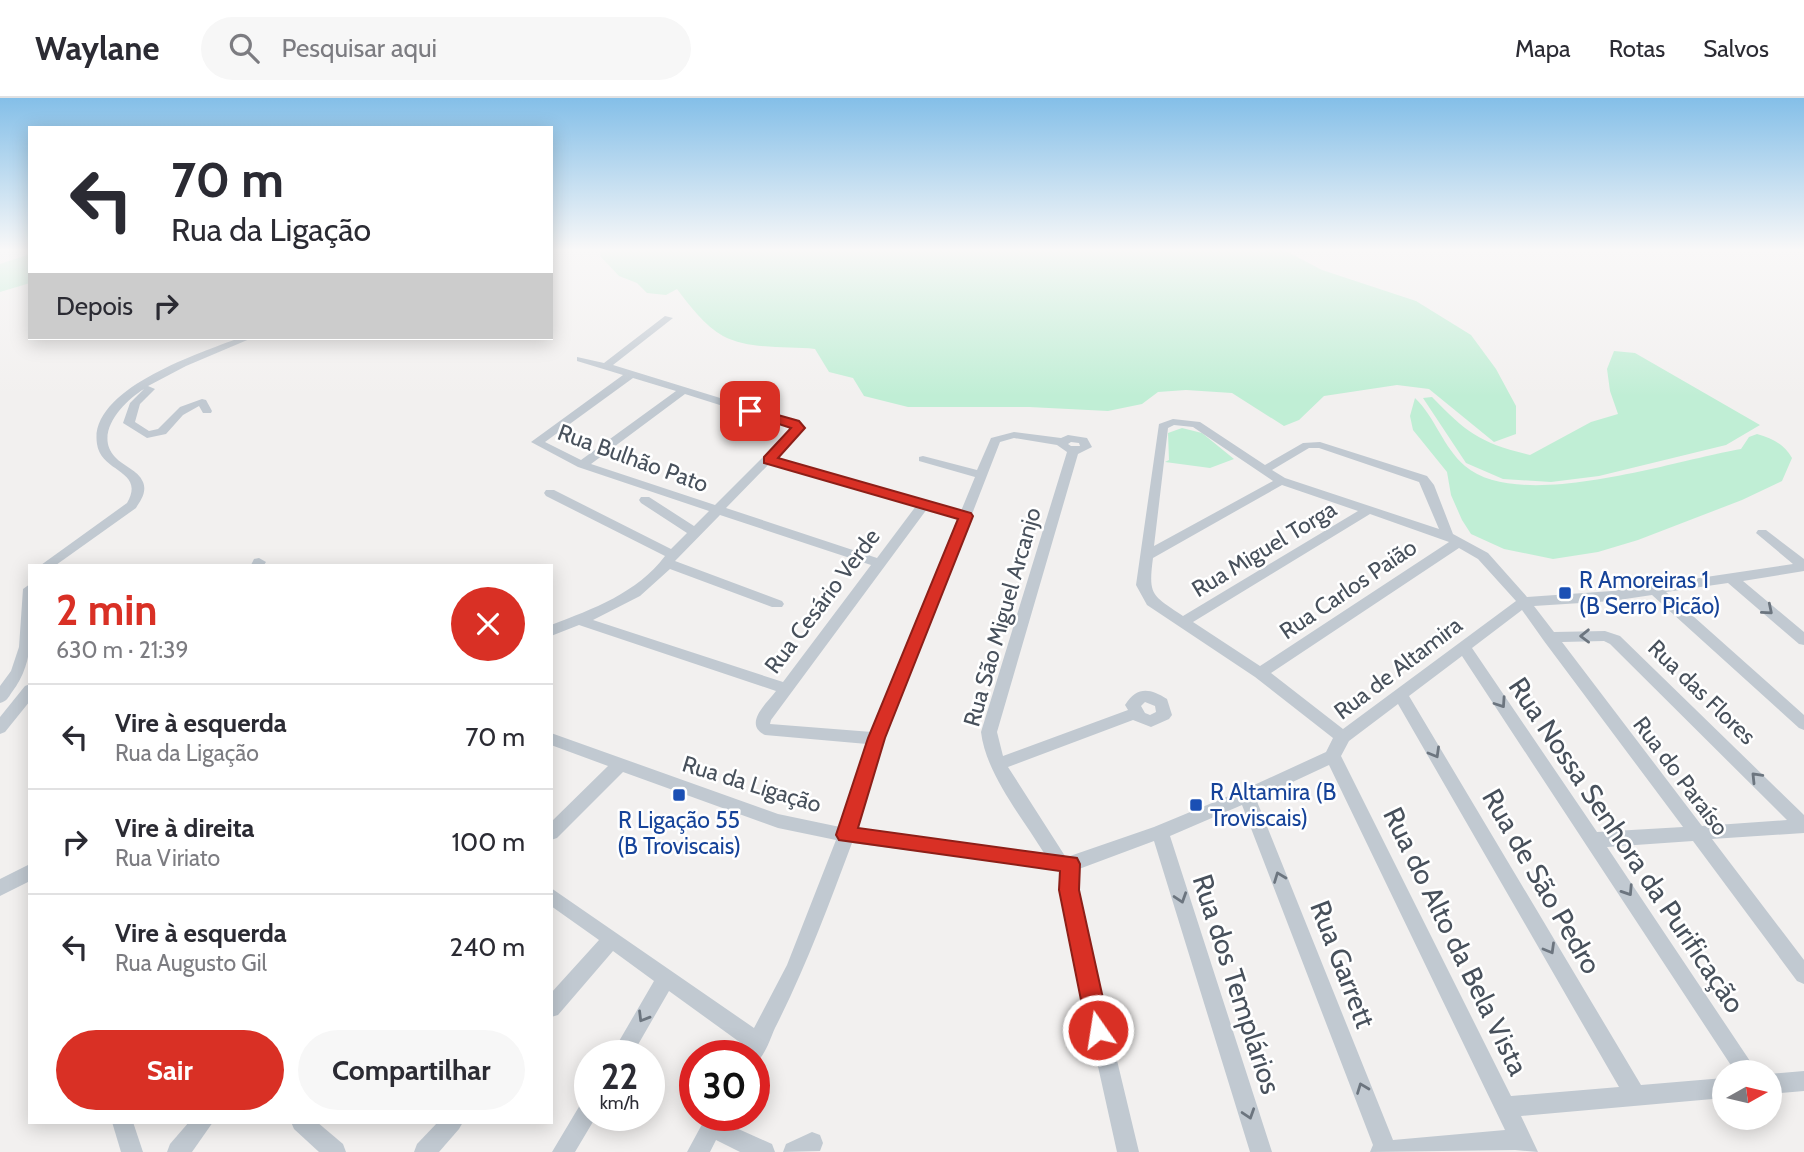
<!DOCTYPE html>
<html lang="pt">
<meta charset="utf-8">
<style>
:root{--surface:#fff;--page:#f7f7f7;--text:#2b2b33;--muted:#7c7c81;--line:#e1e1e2;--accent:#d93025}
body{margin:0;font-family:Cabin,sans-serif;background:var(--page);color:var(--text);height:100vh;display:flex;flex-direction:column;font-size:26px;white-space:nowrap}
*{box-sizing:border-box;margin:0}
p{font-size:23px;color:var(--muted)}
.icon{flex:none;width:38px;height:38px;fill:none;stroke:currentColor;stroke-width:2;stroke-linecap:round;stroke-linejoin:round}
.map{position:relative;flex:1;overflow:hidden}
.details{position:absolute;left:28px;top:466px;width:525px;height:560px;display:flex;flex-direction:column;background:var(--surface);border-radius:0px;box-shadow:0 4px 18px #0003}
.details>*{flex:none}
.hud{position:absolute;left:28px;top:28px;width:525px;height:214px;border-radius:0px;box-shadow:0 4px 18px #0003;background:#fff;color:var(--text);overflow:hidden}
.needle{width:46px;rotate:82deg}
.buttons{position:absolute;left:1712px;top:962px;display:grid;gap:14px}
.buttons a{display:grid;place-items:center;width:70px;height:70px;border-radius:50%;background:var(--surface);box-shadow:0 4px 18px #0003;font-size:35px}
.speed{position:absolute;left:574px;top:942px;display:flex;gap:14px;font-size:35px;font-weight:700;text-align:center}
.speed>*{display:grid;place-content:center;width:91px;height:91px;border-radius:50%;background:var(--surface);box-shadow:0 4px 18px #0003;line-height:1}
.speed small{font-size:18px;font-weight:400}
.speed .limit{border:10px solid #d22;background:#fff;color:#111}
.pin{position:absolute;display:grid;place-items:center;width:60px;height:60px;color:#fff;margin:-30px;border-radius:14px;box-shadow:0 4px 10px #0006}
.me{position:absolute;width:77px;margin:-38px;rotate:347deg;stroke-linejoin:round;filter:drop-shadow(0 0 5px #0008)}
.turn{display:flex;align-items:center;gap:24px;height:147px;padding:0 28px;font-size:32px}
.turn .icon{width:91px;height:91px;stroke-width:2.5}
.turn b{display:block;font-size:49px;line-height:60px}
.then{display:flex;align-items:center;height:66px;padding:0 28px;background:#0003;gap:14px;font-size:26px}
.round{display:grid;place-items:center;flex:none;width:74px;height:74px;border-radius:37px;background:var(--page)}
.headline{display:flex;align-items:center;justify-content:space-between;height:119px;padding:0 28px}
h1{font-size:42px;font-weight:700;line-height:52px;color:var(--accent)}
.primary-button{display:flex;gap:14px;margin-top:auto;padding:14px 28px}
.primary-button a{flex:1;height:80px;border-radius:42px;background:var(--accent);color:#fff;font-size:28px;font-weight:700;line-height:80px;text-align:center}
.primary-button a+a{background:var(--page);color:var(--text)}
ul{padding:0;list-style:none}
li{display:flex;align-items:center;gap:21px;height:105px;padding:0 28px;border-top:2px solid var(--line)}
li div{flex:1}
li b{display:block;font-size:26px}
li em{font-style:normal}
header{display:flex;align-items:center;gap:42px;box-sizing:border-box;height:98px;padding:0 35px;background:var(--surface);border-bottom:2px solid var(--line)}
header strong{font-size:33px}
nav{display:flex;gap:38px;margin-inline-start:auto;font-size:24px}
.search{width:490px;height:63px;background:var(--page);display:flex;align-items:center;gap:18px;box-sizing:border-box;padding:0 24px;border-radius:38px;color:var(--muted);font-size:26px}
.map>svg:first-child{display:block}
.green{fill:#c0eed5}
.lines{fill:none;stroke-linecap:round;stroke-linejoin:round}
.street{fill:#c1c9d1;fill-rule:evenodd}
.oneway{stroke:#6c757f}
.route{fill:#d93025;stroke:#8d1f18;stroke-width:2}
.transit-dot{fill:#1a4fb4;stroke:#fff;stroke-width:2.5}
.labels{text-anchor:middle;stroke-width:5;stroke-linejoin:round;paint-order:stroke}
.street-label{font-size:23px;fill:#48515c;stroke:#fff}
.transit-label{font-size:23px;fill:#164399;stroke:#fff;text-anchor:start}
.near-street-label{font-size:28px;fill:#48515c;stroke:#fff}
</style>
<header>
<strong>Waylane</strong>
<div class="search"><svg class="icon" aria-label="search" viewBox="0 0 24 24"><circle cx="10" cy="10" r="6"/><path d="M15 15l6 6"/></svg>Pesquisar aqui</div>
<nav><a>Mapa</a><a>Rotas</a><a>Salvos</a></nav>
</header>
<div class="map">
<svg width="1804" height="1054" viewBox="0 0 1804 1054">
<rect width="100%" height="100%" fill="#f2f0ef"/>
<!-- green -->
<g class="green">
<path d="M 602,151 L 1282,151 L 1322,172 L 1416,203 L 1471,237 L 1496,271 L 1516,308 L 1516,336 L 1494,344 L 1429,291 L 1397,287 L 1324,298 L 1299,322 L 1284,328 L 1232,295 L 1186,292 L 1158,294 L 1142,306 L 1108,313 L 1029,309 L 908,309 L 864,298 L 853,280 L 829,274 L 815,251 C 787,248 749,252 723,238 C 705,228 689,207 677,191 L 666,197 L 647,195 L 637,185 L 619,178 L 600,158 Z"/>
<polygon points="30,156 30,185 0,194 0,166"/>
<path d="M 1614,253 L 1635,255 L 1760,327 L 1726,347 L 1599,378 L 1551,384 L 1503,381 L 1466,365 L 1423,300 L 1432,299 C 1467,335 1480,345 1530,357 L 1591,324 L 1618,316 L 1610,293 L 1607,271 Z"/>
<path d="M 1415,300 C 1435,319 1443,349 1465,368 C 1520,415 1675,362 1741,351 L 1749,339 L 1757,336 C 1772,340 1784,346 1792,360 L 1782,383 L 1742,402 L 1638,442 L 1598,454 L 1553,461 L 1504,451 L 1471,436 L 1462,422 L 1451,397 L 1447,374 L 1413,332 L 1410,318 Z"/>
<polygon points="1182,330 1202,335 1234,361 1210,370 1165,364 1169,362 1168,335"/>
</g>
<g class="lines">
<!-- street -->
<g class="street">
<path d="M 665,218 L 673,220 L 613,267 L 798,324 L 804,330 L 775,360 L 961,413 L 975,379 L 919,363 L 919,359 L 923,358 L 977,372 L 991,340 L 1014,334 L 1061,340 L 1068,337 L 1087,340 L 1092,349 L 1078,356 L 997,634 L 1003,658 L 1128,612 L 1125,607 C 1137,588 1150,590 1167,601 L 1172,617 L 1169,621 L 1151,629 L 1133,622 L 1008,669 L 1065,758 L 1070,758 L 1154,729 L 1241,693 L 1326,654 L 1333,640 L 1255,579 L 1147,507 L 1136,487 L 1159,326 L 1173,321 L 1200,324 L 1265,367 L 1303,345 L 1320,344 L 1427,378 L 1434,387 L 1453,436 L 1488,455 L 1527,499 L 1612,493 L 1793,466 L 1756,435 L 1758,432 L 1766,432 L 1804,461 L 1804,473 L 1743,483 L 1804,534 L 1804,547 L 1799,546 L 1728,485 L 1666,494 L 1804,617 L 1804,632 L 1799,630 L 1652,497 L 1612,503 L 1534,508 L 1554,534 L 1605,533 L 1620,538 L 1804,717 L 1804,735 L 1712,741 L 1804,862 L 1804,886 L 1797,883 L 1693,743 L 1607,749 L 1758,975 L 1736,975 L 1462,558 L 1409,598 L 1641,987 L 1724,980 L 1724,1000 L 1521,1018 L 1538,1054 L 1515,1052 L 1370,1054 L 1373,1047 L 1242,707 L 1170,738 L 1272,1054 L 1250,1054 L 1154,743 L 1079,771 L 1078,792 L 1085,829 L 1139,1054 L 1117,1054 L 1067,829 L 1060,792 L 1061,772 L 852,745 C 828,809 806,869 775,930 C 770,941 765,959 754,966 L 754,957 L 741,957 L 745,948 L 669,893 L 632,957 L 611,957 L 654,883 L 613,853 L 558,917 L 551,919 L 551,895 L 599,842 L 551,808 L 551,790 L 754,930 L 787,867 L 836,742 L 778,730 L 623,674 L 557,740 L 551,742 L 551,724 L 608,668 L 551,647 L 551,635 L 778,716 L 840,729 L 867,646 L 765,637 C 743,626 766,606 776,593 L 579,527 L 551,538 L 551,527 C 593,511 637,495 665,458 L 546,398 L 544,395 L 546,392 L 554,392 L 671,451 L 687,435 L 641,405 L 639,402 L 641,399 L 649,399 L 694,428 L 709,413 L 578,369 L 531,344 L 623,277 L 577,263 L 577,259 L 604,265 ZM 633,280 L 676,293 L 581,362 L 545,344 ZM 685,296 L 792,330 L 715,407 L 591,366 ZM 1174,327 L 1193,329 L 1273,383 L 1154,448 L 1168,330 ZM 1014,340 L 1057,347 L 1067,354 L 981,634 C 986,676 1022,719 1044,755 L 856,731 L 885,640 L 1000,344 ZM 1071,344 L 1079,345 L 1080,348 L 1071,348 L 1068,346 ZM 1309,350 L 1319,350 L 1419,384 L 1439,431 L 1285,380 L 1272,372 ZM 769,366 L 916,408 L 877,460 L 726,410 ZM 1282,387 L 1358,413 L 1183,518 C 1152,497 1148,498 1153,460 ZM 927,411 L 958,420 L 872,634 L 770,626 L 771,622 ZM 1370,416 L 1449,444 L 1260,568 L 1193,524 ZM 720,417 L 871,467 L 783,584 L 593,522 L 640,498 L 670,471 L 772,509 L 782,509 L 784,506 L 782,503 L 675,463 ZM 1459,450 L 1478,461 L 1516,503 L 1343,631 L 1271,575 ZM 1522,512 L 1544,543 L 1683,729 L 1597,734 L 1472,550 ZM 1604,543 L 1610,546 L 1787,722 L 1702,728 L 1562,544 ZM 1145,604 L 1155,608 L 1156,614 L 1150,617 L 1145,615 L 1141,608 ZM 1398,606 L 1619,989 L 1511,998 L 1341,658 L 1349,643 ZM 1329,667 L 1505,1032 L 1393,1042 L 1256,701 Z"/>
<path d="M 239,240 L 252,240 L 186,268 L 148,288 L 155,291 L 140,306 L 135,324 L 149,333 L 158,331 L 180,309 L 202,301 L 206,302 L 212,313 L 211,315 L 203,315 L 199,308 L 183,317 L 166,336 L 147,340 L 123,325 L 130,305 L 144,291 C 124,303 93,335 115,359 C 123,368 138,372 143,384 C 147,394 141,402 136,410 L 56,467 L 41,467 L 127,405 C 146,372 101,375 97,346 C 88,291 200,255 239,240 Z"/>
<polygon points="259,460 266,464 264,467 251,467 254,461"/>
<path d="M 30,486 C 30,525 37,562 12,594 C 8,600 7,603 0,605 L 0,588 L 11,573 L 19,549 L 23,491 Z"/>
<polygon points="30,586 30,603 5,634 0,636 0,619 25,588"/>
<polygon points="30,766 30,783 0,798 0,781"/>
<polygon points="1804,973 1804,993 1769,996 1769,976"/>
<polygon points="590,999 590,1017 597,1017 575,1054 552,1054 583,1002"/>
<polygon points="707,1017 728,1017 725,1025 772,1046 775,1054 740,1054 716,1042 710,1054 687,1054"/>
<polygon points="112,1024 133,1024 143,1054 121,1054"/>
<polygon points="189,1024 213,1024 192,1054 167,1054 170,1046"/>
<polygon points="291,1024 317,1024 343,1046 346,1054 319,1054 294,1031"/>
<polygon points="438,1024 463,1024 459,1031 439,1054 414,1054 417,1046"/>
<polygon points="812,1034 820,1037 823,1045 820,1053 783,1054 786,1046"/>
</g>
</g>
<!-- one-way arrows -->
<defs><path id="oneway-chevron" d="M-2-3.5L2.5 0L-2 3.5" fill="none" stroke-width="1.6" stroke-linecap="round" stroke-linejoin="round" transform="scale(1.75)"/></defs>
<g class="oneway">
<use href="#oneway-chevron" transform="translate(1768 512) rotate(40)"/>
<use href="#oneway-chevron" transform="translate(1585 538) rotate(179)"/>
<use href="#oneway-chevron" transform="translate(1501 605) rotate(56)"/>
<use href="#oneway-chevron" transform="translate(1435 655) rotate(60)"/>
<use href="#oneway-chevron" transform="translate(1756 679) rotate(-134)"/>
<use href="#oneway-chevron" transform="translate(1279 779) rotate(-111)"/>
<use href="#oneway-chevron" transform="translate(1628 793) rotate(57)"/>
<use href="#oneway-chevron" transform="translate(1181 800) rotate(72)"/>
<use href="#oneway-chevron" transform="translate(1550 851) rotate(60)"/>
<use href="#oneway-chevron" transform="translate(643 919) rotate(121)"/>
<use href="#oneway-chevron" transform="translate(1362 990) rotate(-111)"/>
<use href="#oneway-chevron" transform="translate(1249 1016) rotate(72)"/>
</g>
<!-- sky -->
<linearGradient id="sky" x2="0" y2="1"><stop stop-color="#84bfe8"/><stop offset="0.51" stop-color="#f9f8f8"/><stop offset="1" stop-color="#f9f8f8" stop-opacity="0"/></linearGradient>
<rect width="1804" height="298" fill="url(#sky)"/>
<!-- route -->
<polygon class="route" points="750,309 799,323 805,330 778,360 971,415 973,418 885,640 858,730 1077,760 1080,766 1079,792 1110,932 1106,940 1098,943 1091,940 1087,932 1059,792 1060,773 839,742 836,737 868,640 958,421 764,365 764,359 791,330 745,315 743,313"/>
<!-- markers -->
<g class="transit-dot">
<rect x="1558" y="488" width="14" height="14" rx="3.5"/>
<rect x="672" y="690" width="14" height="14" rx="3.5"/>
<rect x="1189" y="700" width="14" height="14" rx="3.5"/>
</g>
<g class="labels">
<!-- street labels -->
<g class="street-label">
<text transform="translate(633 360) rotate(20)" y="8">Rua Bulhão Pato</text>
<text transform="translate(1264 451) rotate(-31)" y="8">Rua Miguel Torga</text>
<text transform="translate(1348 491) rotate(-34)" y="8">Rua Carlos Paião</text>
<text transform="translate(822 503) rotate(-53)" y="8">Rua Cesário Verde</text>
<text transform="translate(1002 519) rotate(-74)" y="8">Rua São Miguel Arcanjo</text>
<text transform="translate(1398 570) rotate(-37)" y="8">Rua de Altamira</text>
<text transform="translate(1702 594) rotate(44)" y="8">Rua das Flores</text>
<text transform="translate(1681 678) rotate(53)" y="8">Rua do Paraíso</text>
<text transform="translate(752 686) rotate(17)" y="8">Rua da Ligação</text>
</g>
<!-- transit labels -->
<g class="transit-label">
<text x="1579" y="490">R Amoreiras 1<tspan x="1579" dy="26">(B Serro Picão)</tspan></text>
<text x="1210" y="702">R Altamira (B<tspan x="1210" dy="26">Troviscais)</tspan></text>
<text x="679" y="730" text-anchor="middle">R Ligação 55<tspan x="679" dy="26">(B Troviscais)</tspan></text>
</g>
<!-- near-street labels -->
<g class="near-street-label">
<text transform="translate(1627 747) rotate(56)" y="10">Rua Nossa Senhora da Purificação</text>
<text transform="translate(1542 783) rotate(60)" y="10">Rua de São Pedro</text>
<text transform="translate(1456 843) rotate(64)" y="10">Rua do Alto da Bela Vista</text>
<text transform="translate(1343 866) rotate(69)" y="10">Rua Garrett</text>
<text transform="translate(1237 886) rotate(72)" y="10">Rua dos Templários</text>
</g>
</g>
</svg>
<div class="buttons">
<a><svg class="needle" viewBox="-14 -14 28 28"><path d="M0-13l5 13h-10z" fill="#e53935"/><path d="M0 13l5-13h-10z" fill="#7c7c81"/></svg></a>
</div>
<div class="speed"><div>22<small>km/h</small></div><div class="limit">30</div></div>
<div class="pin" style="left:750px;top:313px;background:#d93025"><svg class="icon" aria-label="arrive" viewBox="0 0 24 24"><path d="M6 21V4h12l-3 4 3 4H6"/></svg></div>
<svg class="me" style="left:1098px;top:932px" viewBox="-20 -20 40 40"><circle r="17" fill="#d93025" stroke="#fff" stroke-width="3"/><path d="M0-11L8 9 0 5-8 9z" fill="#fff"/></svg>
<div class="hud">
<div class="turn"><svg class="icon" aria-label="left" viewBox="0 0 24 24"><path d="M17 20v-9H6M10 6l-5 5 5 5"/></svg><div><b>70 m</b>Rua da Ligação</div></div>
<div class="then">Depois<svg class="icon" aria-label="right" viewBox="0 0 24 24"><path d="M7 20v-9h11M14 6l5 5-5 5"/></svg></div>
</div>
<section class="details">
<div class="headline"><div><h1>2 min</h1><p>630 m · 21:39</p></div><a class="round" style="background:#d93025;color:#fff"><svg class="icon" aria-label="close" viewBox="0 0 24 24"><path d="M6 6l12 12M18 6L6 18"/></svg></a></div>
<ul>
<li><svg class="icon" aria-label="left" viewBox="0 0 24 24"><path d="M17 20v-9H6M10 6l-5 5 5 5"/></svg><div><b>Vire à esquerda</b><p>Rua da Ligação</p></div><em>70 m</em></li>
<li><svg class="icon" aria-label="right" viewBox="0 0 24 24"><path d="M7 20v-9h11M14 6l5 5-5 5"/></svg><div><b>Vire à direita</b><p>Rua Viriato</p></div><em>100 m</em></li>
<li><svg class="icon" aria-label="left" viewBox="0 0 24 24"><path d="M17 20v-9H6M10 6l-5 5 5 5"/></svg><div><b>Vire à esquerda</b><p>Rua Augusto Gil</p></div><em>240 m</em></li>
</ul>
<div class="primary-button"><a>Sair</a><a>Compartilhar</a></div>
</section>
</div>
